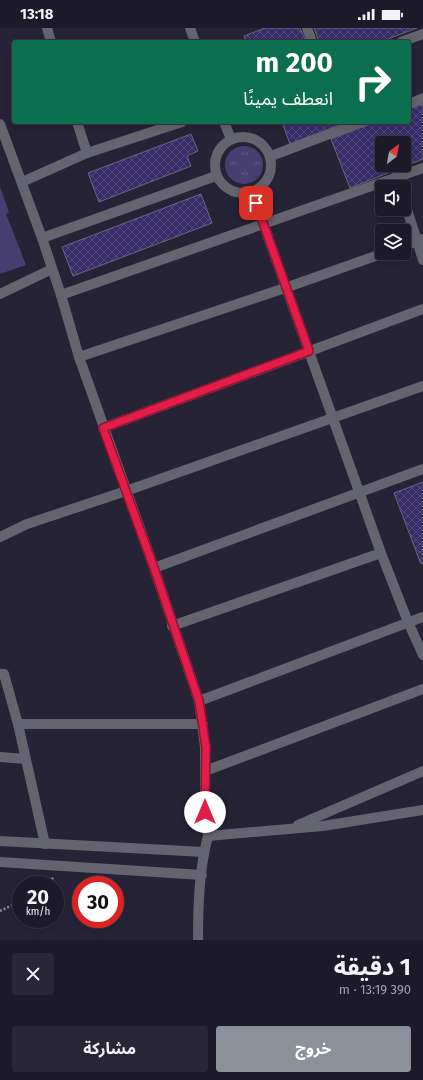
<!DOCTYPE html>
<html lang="ar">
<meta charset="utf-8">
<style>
:root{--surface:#1c1a29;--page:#292735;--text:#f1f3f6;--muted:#a0a1a8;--line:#3a3846;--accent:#8c9099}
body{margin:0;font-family:"Fira Sans","Noto Sans Arabic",sans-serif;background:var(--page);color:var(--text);direction:rtl;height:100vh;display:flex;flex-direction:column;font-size:15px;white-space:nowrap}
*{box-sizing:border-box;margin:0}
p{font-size:13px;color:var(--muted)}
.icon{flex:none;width:22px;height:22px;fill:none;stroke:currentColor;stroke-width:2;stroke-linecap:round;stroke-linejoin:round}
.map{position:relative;height:912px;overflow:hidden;direction:ltr}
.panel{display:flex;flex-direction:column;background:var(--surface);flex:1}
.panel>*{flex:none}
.hud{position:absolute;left:12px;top:12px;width:399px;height:84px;border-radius:4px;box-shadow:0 2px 10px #0003,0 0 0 1px var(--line);direction:rtl;background:#0b6e4f;color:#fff;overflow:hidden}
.needle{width:26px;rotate:31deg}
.controls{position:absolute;left:375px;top:108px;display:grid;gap:8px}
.controls a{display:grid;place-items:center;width:36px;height:36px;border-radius:4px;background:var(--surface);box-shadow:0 2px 10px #0003,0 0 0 1px var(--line);font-size:20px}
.speed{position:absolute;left:12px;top:848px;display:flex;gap:8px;font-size:20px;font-weight:700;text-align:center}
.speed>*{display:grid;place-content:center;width:52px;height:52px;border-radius:50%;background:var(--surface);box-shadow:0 2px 10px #0003,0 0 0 1px var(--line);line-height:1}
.speed small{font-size:10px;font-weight:400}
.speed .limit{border:6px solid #d22;background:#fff;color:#111}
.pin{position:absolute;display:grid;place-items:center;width:34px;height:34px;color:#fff;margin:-17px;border-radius:8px;box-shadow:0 2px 6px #0006}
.me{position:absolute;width:44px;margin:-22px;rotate:0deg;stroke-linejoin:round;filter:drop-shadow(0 0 3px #0008)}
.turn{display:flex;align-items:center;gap:14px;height:84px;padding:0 12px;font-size:18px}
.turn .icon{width:52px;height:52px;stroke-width:2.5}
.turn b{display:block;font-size:28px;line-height:34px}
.round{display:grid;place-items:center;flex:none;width:42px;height:42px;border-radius:4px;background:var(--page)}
.overview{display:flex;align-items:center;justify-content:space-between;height:68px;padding:0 12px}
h1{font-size:24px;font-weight:700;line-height:30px}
.cta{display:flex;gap:8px;margin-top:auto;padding:8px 12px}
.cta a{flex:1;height:46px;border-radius:4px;background:var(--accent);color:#fff;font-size:16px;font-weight:700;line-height:46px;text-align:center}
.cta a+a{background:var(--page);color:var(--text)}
.status{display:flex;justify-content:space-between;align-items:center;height:28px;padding:0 20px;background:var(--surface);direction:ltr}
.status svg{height:11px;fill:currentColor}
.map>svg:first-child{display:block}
.park{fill:url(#park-tufts)}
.garden{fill:#463f70}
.building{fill:url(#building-cross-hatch);stroke:#69677d;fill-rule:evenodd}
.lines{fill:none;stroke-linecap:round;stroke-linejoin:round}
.path{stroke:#898798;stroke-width:2.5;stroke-dasharray:2 2;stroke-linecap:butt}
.street{stroke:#64646e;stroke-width:10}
.route-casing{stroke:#92132f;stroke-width:10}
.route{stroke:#e11d48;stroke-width:7}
</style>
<div class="status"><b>13:18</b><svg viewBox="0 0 49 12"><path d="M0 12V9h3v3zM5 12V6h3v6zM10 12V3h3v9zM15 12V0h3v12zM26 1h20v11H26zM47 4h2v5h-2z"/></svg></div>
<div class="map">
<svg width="423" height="912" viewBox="0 0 423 912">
<defs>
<pattern id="park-tufts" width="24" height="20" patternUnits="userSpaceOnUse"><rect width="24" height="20" fill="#463f70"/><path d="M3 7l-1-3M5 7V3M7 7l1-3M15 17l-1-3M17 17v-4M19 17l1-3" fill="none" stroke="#605a85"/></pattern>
<pattern id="building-cross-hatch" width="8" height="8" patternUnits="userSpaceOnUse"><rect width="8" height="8" fill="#372c68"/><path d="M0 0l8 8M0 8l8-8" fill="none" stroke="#544a7e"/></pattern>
</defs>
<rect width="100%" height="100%" fill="#262337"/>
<!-- park -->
<circle class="park" cx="244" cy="137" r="19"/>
<!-- garden -->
<polygon class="garden" points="0,159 9,184 6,186 26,237 0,246"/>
<!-- building -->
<g class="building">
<polygon points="265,0 300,0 306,14 246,14 244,8"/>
<polygon points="314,0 417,0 380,14 319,14"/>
<path d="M 423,76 L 423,131 L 350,160 L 331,111 L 376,94 L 409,94 L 409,81 ZM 382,115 L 404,115 L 404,137 L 382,137 Z"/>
<polygon points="282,94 348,94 290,116"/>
<polygon points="191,106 198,123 187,128 191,138 99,174 88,145"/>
<polygon points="201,166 212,195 73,248 62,219"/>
<polygon points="423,454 423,535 421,536 394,465"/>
</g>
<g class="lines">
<!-- path -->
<g class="path">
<polyline points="46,857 54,849"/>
<polyline points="0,883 21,873"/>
</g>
<!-- street -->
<g class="street">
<polyline points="47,0 51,14"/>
<polyline points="190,0 195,14"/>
<polyline points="307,0 312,14"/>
<polyline points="401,14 423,6"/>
<polyline points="409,76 423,70"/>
<polyline points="77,94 87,125"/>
<polyline points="224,94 231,111"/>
<polyline points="0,96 42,210 61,267 79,329 154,540 199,673 205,719 205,784 208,808 323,798 423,782"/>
<circle cx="243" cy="137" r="28"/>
<polyline points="271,128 361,94"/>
<polyline points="22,154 87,125 182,94"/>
<polyline points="252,164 381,525 408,594 423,627"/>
<polyline points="404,172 423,232"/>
<polyline points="42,210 216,148"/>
<polyline points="404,218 423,211"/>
<polyline points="0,266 52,241"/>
<polyline points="61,267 423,140"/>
<polyline points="79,329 285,260 384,225"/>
<polyline points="103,400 423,281"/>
<polyline points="0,509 27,496 126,463 423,358"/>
<polyline points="154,540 423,441"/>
<polyline points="172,598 381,525"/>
<polyline points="0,646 4,646 18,696 203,696"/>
<polyline points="199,673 423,589"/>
<polyline points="18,696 45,816"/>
<polyline points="0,729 26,731"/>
<polyline points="205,743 423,661"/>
<polyline points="298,797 423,743"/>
<polyline points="0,813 204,824"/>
<polyline points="0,834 202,847"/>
<path d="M 198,912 C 198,878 199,842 208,808"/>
</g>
</g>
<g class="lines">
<!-- route casing -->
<g class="route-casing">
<polyline id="route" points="205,784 206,719 199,673 154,540 103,400 309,323 256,175"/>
</g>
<!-- route -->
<use href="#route" class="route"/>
</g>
</svg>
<div class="controls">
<a><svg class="needle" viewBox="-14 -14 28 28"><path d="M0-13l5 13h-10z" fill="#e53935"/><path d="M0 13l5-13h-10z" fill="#a0a1a8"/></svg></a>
<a><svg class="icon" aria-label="sound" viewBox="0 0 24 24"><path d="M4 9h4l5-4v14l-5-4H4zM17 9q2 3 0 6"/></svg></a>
<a><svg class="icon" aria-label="layers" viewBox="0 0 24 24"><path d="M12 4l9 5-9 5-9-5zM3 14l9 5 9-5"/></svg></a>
</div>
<div class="speed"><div>20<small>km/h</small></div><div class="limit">30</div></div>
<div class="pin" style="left:256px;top:175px;background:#d93025"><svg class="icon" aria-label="arrive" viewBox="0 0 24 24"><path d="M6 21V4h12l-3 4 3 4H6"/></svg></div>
<svg class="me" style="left:205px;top:784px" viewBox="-20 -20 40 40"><circle r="19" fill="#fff"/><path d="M0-13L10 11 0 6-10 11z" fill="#e11d48"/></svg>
<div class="hud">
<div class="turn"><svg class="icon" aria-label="right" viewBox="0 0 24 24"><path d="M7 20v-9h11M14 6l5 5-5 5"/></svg><div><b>200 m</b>انعطف يمينًا</div></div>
</div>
</div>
<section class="panel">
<div class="overview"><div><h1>1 دقيقة</h1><p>390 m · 13:19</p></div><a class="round"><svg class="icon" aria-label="close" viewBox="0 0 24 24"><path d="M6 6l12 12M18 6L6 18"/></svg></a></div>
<div class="cta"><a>خروج</a><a>مشاركة</a></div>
</section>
